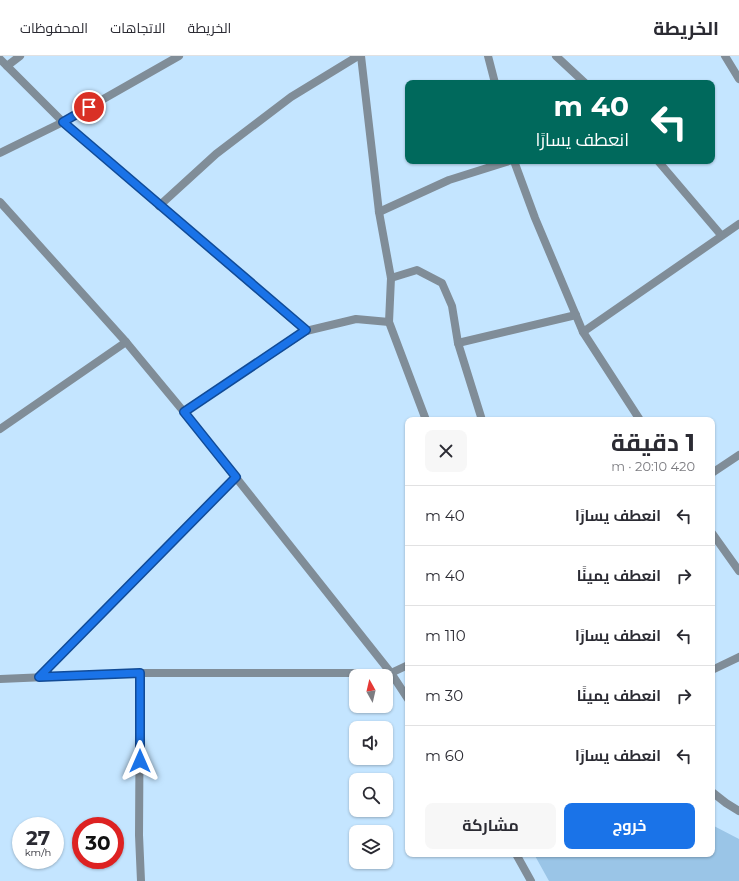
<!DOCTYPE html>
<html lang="ar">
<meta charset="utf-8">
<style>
:root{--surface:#fff;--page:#f7f7f7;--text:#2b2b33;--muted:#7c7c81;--line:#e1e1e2;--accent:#1a73e8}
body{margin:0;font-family:Montserrat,Cairo,sans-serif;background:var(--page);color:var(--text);direction:rtl;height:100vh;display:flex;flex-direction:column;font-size:15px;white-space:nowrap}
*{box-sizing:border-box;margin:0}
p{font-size:13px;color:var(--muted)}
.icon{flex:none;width:22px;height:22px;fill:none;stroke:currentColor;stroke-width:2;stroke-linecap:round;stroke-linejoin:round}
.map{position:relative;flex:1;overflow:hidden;direction:ltr}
.details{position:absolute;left:405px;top:361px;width:310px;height:440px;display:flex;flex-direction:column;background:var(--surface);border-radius:8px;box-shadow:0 1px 3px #0004;direction:rtl}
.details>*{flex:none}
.banner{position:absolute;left:405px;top:24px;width:310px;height:84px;border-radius:8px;box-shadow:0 1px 3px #0004;direction:rtl;background:#00695c;color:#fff;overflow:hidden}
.needle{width:26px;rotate:352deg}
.controls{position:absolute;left:349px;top:613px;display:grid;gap:8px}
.controls a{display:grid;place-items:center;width:44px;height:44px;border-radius:8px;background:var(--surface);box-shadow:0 1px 3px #0004;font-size:20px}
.speed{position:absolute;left:12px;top:761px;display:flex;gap:8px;font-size:20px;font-weight:700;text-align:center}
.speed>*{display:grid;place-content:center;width:52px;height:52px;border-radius:50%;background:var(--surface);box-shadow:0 1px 3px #0004;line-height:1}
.speed small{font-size:10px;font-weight:400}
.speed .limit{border:6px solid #d22;background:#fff;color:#111}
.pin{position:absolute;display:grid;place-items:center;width:34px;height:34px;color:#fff;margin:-17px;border:2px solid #fff;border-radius:50%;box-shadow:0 1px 4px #0007}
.me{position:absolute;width:44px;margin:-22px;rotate:0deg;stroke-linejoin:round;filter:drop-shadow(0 0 3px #0008)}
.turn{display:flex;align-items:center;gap:14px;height:84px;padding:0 20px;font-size:18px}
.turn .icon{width:52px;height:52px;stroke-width:2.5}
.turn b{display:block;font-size:28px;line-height:34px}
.round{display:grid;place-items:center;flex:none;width:42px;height:42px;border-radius:8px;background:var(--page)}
.overview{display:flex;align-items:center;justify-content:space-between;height:68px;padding:0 20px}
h1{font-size:24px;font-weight:700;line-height:30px}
.primary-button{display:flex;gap:8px;margin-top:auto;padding:8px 20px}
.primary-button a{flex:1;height:46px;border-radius:8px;background:var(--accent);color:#fff;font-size:16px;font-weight:700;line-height:46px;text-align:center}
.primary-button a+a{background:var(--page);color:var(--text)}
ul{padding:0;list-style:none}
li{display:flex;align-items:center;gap:12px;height:60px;padding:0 20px;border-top:1px solid var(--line)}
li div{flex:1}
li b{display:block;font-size:15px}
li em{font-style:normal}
header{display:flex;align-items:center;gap:24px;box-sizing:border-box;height:56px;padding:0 20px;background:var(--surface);border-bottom:1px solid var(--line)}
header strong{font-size:19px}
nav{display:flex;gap:22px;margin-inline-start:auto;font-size:14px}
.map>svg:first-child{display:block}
.green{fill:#9ac5e7}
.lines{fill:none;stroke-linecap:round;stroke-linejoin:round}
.street{stroke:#808d98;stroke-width:8}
.route-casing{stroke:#114b97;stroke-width:10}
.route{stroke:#1a73e8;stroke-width:7}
</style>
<header>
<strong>الخريطة</strong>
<nav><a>الخريطة</a><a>الاتجاهات</a><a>المحفوظات</a></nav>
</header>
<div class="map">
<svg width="739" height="825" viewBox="0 0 739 825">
<rect width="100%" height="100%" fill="#c4e5ff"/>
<!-- green -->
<polygon class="green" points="712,769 739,783 739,825 549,825 534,798 712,798"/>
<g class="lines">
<!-- street -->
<g class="street">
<polyline points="361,0 379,156 391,222 389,266 426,364"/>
<polyline points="488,0 495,27"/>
<polyline points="556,0 585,27"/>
<polyline points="725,0 739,23"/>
<polyline points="0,3 63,66 306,275 356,263 389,266"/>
<polyline points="7,10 20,0"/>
<polyline points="0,97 63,66 179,0"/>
<polyline points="514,105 535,162 583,276 640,364"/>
<polyline points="658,105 721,179"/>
<polyline points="0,146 126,286 184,356 391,617 408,643"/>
<polyline points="159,150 216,98 291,41 358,0"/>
<polyline points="379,156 449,124 509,105"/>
<polyline points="391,222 417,214 442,227 452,250 458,287 482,364"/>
<polyline points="583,276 739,168"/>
<polyline points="458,287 576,259"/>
<polyline points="184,356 306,275"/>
<polyline points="0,373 126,286"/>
<polyline points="712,417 739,399"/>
<polyline points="712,477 739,515"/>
<polyline points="712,614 739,601"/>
<polyline points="140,617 139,779 141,825"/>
<polyline points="39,621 236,421"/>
<polyline points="0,623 140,617 391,617 408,609"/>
<polyline points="712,736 726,747 739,755"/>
<polyline points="516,798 531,825"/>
</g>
</g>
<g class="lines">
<!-- route casing -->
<g class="route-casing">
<polyline id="route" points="89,51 63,66 306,274 184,356 236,421 39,621 140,617 140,705"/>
</g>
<!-- route -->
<use href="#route" class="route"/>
</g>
</svg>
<div class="controls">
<a><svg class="needle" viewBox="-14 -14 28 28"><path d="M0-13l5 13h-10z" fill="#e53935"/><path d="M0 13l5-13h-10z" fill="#7c7c81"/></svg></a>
<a><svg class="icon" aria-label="sound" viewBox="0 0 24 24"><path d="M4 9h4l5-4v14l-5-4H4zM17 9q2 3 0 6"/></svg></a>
<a><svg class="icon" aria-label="search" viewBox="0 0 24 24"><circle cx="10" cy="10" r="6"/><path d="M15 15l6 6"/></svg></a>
<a><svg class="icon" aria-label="layers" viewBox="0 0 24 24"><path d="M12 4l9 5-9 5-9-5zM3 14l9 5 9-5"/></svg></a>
</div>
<div class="speed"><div>27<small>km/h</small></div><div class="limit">30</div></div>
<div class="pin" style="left:89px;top:51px;background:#d93025"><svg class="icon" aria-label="arrive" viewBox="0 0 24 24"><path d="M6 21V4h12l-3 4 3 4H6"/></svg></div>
<svg class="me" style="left:140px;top:705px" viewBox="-20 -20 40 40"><path d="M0-17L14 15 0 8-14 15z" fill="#1a73e8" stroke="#fff" stroke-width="4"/></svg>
<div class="banner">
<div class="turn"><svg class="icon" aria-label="left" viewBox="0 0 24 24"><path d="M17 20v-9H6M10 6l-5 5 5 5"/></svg><div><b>40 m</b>انعطف يسارًا</div></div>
</div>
<section class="details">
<div class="overview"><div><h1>1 دقيقة</h1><p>420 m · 20:10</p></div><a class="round"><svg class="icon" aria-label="close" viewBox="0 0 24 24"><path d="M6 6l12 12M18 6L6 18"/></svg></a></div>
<ul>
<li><svg class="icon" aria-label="left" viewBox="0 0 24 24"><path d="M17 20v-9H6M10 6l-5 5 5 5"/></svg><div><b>انعطف يسارًا</b></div><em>40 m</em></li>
<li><svg class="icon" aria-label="right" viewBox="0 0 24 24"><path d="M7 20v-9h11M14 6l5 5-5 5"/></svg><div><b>انعطف يمينًا</b></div><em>40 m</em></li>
<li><svg class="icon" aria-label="left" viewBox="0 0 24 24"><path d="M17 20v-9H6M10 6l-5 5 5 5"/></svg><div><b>انعطف يسارًا</b></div><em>110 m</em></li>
<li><svg class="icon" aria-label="right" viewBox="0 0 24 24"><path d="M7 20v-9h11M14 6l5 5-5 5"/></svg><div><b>انعطف يمينًا</b></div><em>30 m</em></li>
<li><svg class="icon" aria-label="left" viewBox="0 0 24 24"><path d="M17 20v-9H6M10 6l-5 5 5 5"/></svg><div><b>انعطف يسارًا</b></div><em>60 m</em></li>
</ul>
<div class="primary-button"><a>خروج</a><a>مشاركة</a></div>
</section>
</div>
